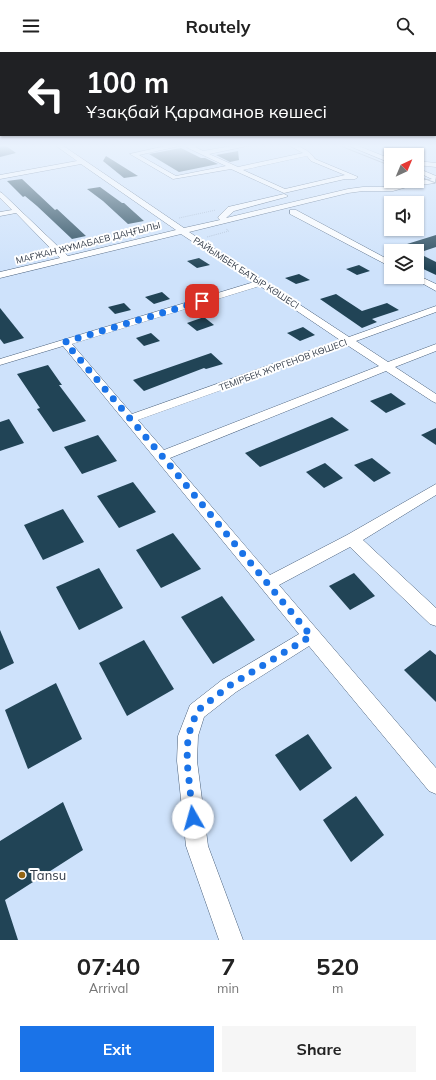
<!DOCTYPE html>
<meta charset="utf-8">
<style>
:root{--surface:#fff;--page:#f6f6f6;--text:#222;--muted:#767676;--accent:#1a73e8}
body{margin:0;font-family:Mulish,sans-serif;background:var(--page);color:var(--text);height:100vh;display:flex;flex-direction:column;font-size:15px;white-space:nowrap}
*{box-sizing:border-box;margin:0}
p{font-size:13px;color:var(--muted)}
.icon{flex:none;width:22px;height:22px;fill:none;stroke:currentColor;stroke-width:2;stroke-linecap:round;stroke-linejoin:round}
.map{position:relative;height:888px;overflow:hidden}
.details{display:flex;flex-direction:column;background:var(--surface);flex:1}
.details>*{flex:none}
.guide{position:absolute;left:0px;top:0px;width:436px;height:84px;box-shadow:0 1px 3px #0004;background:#202124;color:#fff;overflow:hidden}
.needle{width:26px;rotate:44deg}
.buttons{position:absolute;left:384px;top:96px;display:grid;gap:8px}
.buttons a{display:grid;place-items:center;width:40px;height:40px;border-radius:0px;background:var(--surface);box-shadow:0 1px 3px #0004;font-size:20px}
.pin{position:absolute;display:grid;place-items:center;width:34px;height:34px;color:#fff;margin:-17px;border-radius:8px;box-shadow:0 2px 6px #0006}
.me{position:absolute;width:44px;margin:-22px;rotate:353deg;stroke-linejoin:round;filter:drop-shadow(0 0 3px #0008)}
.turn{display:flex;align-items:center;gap:14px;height:84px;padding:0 20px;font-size:18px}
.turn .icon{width:52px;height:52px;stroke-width:2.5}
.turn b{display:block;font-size:28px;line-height:34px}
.eta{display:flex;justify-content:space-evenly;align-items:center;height:68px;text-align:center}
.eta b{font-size:24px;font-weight:700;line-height:28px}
.primary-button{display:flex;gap:8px;margin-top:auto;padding:8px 20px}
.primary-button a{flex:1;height:46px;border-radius:0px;background:var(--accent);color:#fff;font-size:16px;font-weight:700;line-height:46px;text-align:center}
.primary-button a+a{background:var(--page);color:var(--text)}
header{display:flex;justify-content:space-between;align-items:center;height:52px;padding:0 20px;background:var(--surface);font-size:18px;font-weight:700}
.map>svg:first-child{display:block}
.building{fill:#214456}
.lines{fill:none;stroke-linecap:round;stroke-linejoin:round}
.minor-casing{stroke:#4a607b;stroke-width:1}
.path{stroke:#8e9eb2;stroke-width:1;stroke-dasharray:0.5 1.5;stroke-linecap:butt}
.minor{fill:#fff;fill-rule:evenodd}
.tram{stroke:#8291a4;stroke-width:1}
.route{stroke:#1a73e8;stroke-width:7;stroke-dasharray:0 12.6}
.poi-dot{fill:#946514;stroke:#fff;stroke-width:1.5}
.labels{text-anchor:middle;stroke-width:4;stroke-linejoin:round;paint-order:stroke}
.far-street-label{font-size:9px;fill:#303946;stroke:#fff}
.near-poi-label{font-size:13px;fill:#303946;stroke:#fff;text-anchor:start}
</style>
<header><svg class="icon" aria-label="menu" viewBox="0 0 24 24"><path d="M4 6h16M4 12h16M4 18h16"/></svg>Routely<svg class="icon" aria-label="search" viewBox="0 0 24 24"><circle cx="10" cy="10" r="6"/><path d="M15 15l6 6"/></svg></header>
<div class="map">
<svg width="436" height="888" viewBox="0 0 436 888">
<rect width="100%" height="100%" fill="#cee2fb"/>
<!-- building -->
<g class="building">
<polygon points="0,93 5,93 16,101 0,105"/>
<polygon points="181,96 201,106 205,106 218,112 179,120 149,102"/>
<polygon points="238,99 239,108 230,110 216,103"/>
<polygon points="106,104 138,124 124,126 103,109"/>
<polygon points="22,127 55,158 57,157 86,184 72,187 37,154 25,144 23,145 7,129"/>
<polygon points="100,135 122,151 124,151 144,169 128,172 103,149 87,137"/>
<polygon points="436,183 436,195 418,201 436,210 436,223 417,214 417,199 391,199 391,197"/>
<polygon points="199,206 210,213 197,216 187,209"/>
<polygon points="359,213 370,219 357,223 346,217"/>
<polygon points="299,222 310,228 296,232 285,226"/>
<polygon points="162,240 170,247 154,252 145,245"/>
<polygon points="336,242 362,259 387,251 399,258 372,267 377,270 362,276 320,247"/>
<polygon points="124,251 131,258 115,262 108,255"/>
<polygon points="0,256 24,286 4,292 0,287"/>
<polygon points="204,265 214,273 197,279 187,271"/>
<polygon points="303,275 315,283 300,289 287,281"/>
<polygon points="151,281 160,289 144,294 136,286"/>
<polygon points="211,301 223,312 206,317 204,316 144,339 133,328"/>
<polygon points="48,313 62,333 59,333 86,369 53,380 37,357 40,356 17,322"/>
<polygon points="391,341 406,352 386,361 370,349"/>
<polygon points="332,365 349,378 260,415 245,401"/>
<polygon points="9,367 24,391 0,399 0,370"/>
<polygon points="436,376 436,393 421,383"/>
<polygon points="98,383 117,409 82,422 64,395"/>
<polygon points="372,406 391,421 374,430 354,413"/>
<polygon points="325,411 343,426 324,436 306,420"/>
<polygon points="133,430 156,460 119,476 97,444"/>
<polygon points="63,457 84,490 43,508 24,473"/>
<polygon points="173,481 201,517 161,536 136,498"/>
<polygon points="99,516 123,556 79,578 56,535"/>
<polygon points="354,521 375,544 350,558 329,534"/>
<polygon points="222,544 255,588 213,612 181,565"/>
<polygon points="0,578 14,611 0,618"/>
<polygon points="144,588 174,637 127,664 99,611"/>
<polygon points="430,598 436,603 436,650 404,618"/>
<polygon points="56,631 82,687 28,717 5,658"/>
<polygon points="308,682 332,716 300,739 275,703"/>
<polygon points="356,744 384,783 351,810 323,768"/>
<polygon points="63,750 83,798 5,848 18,888 0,888 0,789"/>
</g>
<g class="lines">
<!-- minor casing -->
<g class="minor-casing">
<g id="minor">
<path d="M 55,93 L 62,93 L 184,176 L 220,168 L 218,166 L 219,164 L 228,155 L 284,142 L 288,144 L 286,145 L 234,159 L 226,166 L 348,137 L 363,135 L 393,135 L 406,131 L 432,127 L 417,120 L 417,116 L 436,124 L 435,131 L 407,135 L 393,139 L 363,139 L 348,141 L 189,180 L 349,285 L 436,254 L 436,260 L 356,289 L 388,310 L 436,292 L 436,299 L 395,315 L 436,342 L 436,351 L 432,349 L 386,319 L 170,406 L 270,523 L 347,483 L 436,432 L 436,443 L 363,488 L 436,556 L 436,574 L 430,572 L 350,495 L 279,533 L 436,716 L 436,742 L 429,739 L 309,594 L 236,640 L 204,665 L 198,684 L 197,709 L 208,794 L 243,888 L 219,888 L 186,794 L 177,709 L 178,684 L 190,653 L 222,628 L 299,582 L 63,294 L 0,313 L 0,307 L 254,230 L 181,182 L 0,226 L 0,220 L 60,206 L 16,161 L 0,164 L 0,160 L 12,158 L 0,146 L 0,140 L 2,141 L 68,204 L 176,178 L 81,112 L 0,127 L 0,123 L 77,109 ZM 260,234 L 340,288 L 132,362 L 72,292 ZM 347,293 L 379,314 L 164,398 L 138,368 Z"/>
<path d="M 170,93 L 184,93 L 139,103 L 176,124 L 226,114 L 186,95 L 186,93 L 200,93 L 195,95 L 203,99 L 237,93 L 252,93 L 209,102 L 238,115 L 303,101 L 288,93 C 299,93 309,98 315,107 L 358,125 L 355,127 L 345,127 L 284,141 L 231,117 L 173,127 L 130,102 ZM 307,104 L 311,109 L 345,123 L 285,137 L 243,118 Z"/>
<polygon points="347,93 356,93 391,107 391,111"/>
<polygon points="417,109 436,111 436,115 417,113"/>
<polygon points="290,158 296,158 391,209 391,215 290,162"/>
<polygon points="417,223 436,232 436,239 411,225 417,225"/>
</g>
</g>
<!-- path -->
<g class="path">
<polyline points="179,166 216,158"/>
<polyline points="207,185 229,179 226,177"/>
</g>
<!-- minor -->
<use href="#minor" class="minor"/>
<!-- tram -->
<g class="tram">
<polyline points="338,93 391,114"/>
<polyline points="417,124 436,131"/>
</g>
</g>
<!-- sky -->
<linearGradient id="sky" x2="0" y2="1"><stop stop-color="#ada5c8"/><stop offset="0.43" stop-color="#e9f2fd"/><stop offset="1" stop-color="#e9f2fd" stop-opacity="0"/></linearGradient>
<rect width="436" height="218" fill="url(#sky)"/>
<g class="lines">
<!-- route -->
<polyline class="route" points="193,766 187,709 188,684 197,659 229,634 311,584 162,404 65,290 202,249"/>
</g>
<!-- markers -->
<circle class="poi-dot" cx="22" cy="823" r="4"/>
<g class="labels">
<!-- far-street labels -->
<g class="far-street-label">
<text transform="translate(88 191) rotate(-14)" y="3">МАҒЖАН ЖҰМАБАЕВ ДАҢҒЫЛЫ</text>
<text transform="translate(246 221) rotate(33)" y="3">РАЙЫМБЕК БАТЫР КӨШЕСІ</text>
<text transform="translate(283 313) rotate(-20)" y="3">ТЕМІРБЕК ЖҮРГЕНОВ КӨШЕСІ</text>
</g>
<!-- near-poi labels -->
<g class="near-poi-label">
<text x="30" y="828">Tansu</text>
</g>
</g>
</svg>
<div class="buttons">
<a><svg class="needle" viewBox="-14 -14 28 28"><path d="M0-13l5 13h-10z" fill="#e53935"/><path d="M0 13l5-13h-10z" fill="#767676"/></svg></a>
<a><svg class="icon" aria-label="sound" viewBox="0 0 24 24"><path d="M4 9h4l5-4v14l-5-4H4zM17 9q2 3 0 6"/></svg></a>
<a><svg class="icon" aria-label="layers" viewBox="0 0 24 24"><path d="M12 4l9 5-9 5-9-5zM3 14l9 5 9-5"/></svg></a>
</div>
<div class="pin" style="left:202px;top:249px;background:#d93025"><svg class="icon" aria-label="arrive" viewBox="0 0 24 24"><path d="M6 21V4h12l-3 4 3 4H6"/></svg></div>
<svg class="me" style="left:193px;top:766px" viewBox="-20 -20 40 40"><circle r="19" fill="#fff"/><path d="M0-13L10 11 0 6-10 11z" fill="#1a73e8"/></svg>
<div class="guide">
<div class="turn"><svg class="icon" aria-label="left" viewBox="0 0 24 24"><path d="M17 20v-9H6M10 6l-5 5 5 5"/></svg><div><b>100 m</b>Ұзақбай Қараманов көшесі</div></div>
</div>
</div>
<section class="details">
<div class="eta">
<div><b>07:40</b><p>Arrival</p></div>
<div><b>7</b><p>min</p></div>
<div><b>520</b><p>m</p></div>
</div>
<div class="primary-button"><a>Exit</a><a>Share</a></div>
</section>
